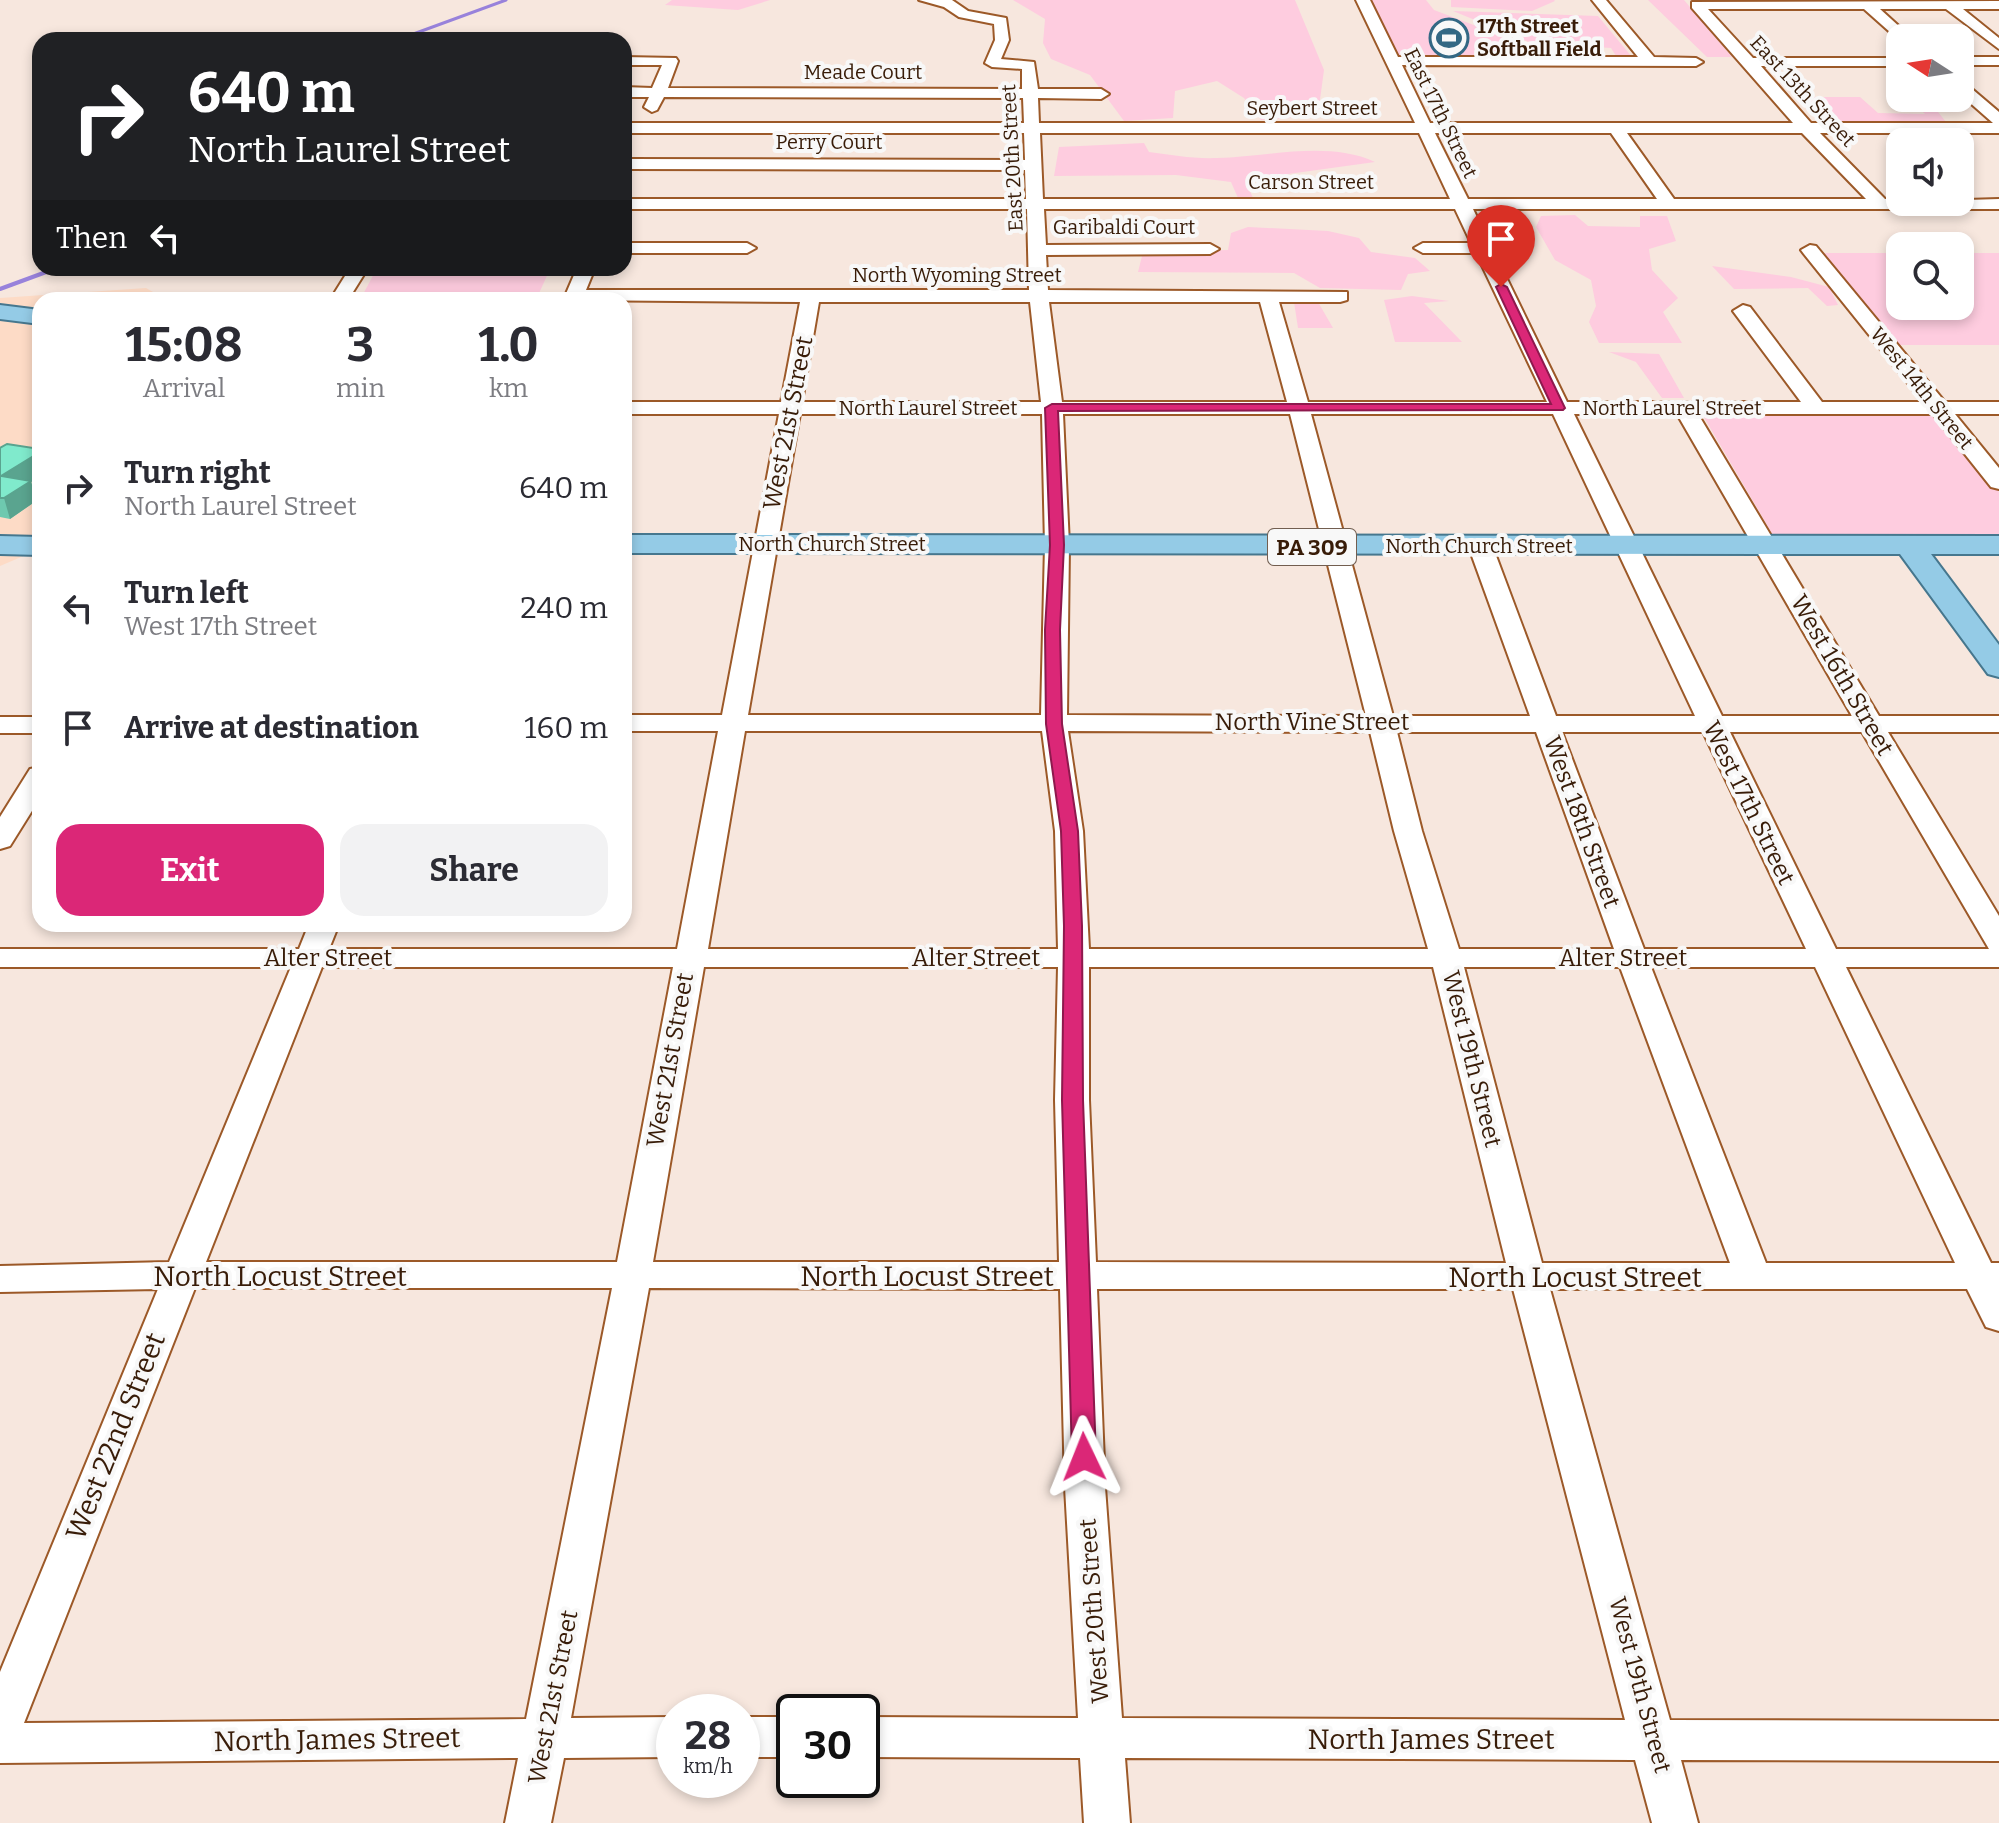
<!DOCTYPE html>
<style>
:root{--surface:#fff;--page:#f2f2f3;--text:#2b2b33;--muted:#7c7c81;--accent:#db2777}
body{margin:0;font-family:Bitter,serif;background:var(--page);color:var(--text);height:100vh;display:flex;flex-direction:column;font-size:30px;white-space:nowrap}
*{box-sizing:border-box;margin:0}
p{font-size:26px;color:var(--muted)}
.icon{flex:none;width:44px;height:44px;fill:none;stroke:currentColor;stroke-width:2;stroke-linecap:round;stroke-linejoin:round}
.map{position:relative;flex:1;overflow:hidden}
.details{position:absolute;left:32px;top:292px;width:600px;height:640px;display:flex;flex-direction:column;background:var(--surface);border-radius:24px;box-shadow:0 4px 12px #0003}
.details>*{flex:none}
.top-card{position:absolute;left:32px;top:32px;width:600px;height:244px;border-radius:24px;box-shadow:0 4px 12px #0003;background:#202124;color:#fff;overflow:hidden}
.needle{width:52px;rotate:282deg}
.tools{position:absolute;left:1886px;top:24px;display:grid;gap:16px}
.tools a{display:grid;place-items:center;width:88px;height:88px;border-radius:16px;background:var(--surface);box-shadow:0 4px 12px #0003;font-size:40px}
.speed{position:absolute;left:656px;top:1694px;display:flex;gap:16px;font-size:40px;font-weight:700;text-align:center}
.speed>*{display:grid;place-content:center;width:104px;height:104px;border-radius:50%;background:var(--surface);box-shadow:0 4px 12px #0003;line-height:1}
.speed small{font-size:20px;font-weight:400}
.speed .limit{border:4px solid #111;border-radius:12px;background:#fff;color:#111}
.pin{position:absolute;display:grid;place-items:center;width:68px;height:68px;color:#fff;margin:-82px -34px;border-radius:50% 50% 50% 0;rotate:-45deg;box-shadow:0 0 8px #0007}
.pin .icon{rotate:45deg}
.me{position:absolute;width:88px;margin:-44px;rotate:358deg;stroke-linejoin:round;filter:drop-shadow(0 0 6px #0008)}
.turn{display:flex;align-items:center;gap:28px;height:168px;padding:0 24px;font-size:36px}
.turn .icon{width:104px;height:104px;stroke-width:2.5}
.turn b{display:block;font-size:56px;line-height:68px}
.then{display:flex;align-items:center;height:76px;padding:0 24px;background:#0003;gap:16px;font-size:30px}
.eta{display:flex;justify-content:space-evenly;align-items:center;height:136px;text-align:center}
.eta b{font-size:48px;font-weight:700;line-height:56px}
.action{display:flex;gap:16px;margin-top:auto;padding:16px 24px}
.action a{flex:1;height:92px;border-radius:24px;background:var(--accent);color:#fff;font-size:32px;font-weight:700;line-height:92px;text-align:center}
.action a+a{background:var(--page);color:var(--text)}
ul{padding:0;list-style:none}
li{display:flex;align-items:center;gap:24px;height:120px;padding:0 24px}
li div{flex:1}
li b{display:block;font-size:30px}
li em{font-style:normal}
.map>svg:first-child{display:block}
.built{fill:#fddbc6}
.green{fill:#feccdf}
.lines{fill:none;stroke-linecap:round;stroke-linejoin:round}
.stream-far1{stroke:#9882db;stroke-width:3}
.stream{stroke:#9882db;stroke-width:4}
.minor-casing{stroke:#9c5928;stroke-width:4}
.major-casing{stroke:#46778e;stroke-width:4}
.minor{fill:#fff;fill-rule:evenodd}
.major{fill:#94cbe6;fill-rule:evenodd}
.wall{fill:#6ec9af}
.shaded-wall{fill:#5aa48f}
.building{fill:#80eacc;stroke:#5aa48f;stroke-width:2}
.route{fill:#db2777;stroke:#8e194d;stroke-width:2}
.labels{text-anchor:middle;stroke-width:8;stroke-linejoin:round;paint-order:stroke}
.far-poi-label{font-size:20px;font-weight:bold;fill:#381c08;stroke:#f8f8f8;text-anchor:start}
.far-street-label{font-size:20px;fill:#381c08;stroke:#f8f8f8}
.shield{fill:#f8f8f8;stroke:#725e50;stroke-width:2}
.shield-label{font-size:22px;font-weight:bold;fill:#381c08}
.street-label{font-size:24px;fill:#381c08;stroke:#f8f8f8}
.near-street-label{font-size:28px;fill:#381c08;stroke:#f8f8f8}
</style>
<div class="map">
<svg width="1999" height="1823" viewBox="0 0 1999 1823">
<rect width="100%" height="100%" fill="#f7e7de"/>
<!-- built -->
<polygon class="built" points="146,288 167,300 40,300 40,549 0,566 0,298"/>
<!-- green -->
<g class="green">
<polygon points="672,0 770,0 738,10 665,5"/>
<polygon points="1013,0 1295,0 1324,70 1319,107 1289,118 1261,120 1244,98 1217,81 1175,91 1173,118 1124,121 1090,75 1051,59 1043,43 1045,19"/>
<polygon points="1368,0 1426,0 1434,10 1548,53 1554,60 1396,60"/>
<polygon points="1451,0 1554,0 1555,1 1532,11 1451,7"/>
<polygon points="1648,0 1684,0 1732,57 1707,57"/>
<polygon points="1453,11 1598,16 1632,57 1616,56 1611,48 1566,45 1575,54 1553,52"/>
<polygon points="1799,97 1860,97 1878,113 1925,114 1914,103 1930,102 1946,122 1837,123 1827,108 1811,107"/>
<path d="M 1144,143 L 1149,152 C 1171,155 1194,159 1217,158 C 1267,157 1328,140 1375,162 L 1245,180 L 1253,198 L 1238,198 L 1231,182 L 1176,175 L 1054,176 L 1059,147 Z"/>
<polygon points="1575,215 1588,226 1640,227 1640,216 1667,216 1676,241 1649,249 1652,270 1678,298 1663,312 1682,343 1599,343 1589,322 1596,306 1591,280 1555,260 1536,227 1541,216"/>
<polygon points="1248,227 1328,231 1359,238 1371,252 1415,258 1430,271 1408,274 1401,290 1320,288 1294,273 1138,272 1143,252 1228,250 1231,233"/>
<polygon points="1819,253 1900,253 1900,306 1960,306 1960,253 1999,253 1999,345 1894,345"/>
<polygon points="1712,266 1791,277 1829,287 1838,305 1827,306 1808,288 1734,289"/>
<polygon points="377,268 548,268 550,269 536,300 360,300"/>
<polygon points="1412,296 1449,301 1424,303 1462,342 1395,342 1384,300"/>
<polygon points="1294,302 1318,302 1333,328 1298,328"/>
<polygon points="1609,352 1659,354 1684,398 1662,398 1636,362"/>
<polygon points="1702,414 1938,416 1999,492 1999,538 1774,537"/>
</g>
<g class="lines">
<!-- stream-far1 -->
<polyline class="stream-far1" points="397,40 506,0"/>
<!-- stream -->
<polyline class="stream" points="0,289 57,268"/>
<!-- minor casing -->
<g class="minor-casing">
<g id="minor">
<path d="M 919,0 L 952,0 L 968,11 L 1006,18 L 1009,40 L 1001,59 L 1034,62 L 1038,89 L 1101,89 L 1109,94 L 1101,99 L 1038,98 L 1039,123 L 1415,123 L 1356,0 L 1370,0 L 1398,57 L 1638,57 L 1592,0 L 1606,0 L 1654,57 L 1696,58 L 1703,62 L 1696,66 L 1402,65 L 1430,123 L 1793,123 L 1692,8 L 1692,2 L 1999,1 L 1999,9 L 1963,9 L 1999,38 L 1999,49 L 1946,9 L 1880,9 L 1912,38 L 1900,38 L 1900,41 L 1864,9 L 1708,9 L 1753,58 L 1900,58 L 1900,66 L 1761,66 L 1811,123 L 1993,123 L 1960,94 L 1960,81 L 1965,83 L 1999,112 L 1999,133 L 1820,133 L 1885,199 L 1900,199 L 1900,202 L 1999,199 L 1999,209 L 1473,209 L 1567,402 L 1801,402 L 1733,311 L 1743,305 L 1750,307 L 1822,402 L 1923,402 L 1804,254 L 1801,250 L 1810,245 L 1816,246 L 1945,402 L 1999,402 L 1999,414 L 1955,414 L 1999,468 L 1999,489 L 1991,487 L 1933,414 L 1698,414 L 1879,716 L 1999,716 L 1999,732 L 1888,732 L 1999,916 L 1999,967 L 1846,967 L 1991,1263 L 1999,1263 L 1999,1331 L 1986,1327 L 1967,1289 L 1550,1289 L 1670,1720 L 1999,1721 L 1999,1761 L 1681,1760 L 1698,1823 L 1652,1823 L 1635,1760 L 1125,1758 L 1130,1823 L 1084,1823 L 1080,1758 L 862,1757 L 862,1717 L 1078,1718 L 1065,1487 L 1060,1289 L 649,1288 L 571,1718 L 674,1717 L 674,1757 L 564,1758 L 551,1823 L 505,1823 L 518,1758 L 0,1763 L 0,1672 L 158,1289 L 0,1292 L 0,1266 L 169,1262 L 291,967 L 0,967 L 0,949 L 299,949 L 309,924 L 339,924 L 329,949 L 677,949 L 718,731 L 624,731 L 624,715 L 722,715 L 779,414 L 624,414 L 624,402 L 781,402 L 800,302 L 564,300 L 565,296 L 577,268 L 595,268 L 586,290 L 1029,290 L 1027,209 L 624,209 L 624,199 L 1026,199 L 1025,170 L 624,169 L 624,159 L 1025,160 L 1024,133 L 624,133 L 624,123 L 1024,123 L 1023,98 L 664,97 L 657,110 L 652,112 L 644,107 L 649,97 L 624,97 L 624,87 L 652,88 L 662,65 L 624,65 L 624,57 L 676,58 L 678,61 L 668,88 L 1022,89 L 1022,69 L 992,67 L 985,63 L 995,40 L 994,24 L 959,17 L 944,7 ZM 1040,133 L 1419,133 L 1450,199 L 1043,199 ZM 1435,133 L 1611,133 L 1657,199 L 1468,199 ZM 1627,133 L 1802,133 L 1866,199 L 1674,199 ZM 1044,209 L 1455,209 L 1471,243 L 1423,243 L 1414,248 L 1423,253 L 1476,253 L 1547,402 L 1308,402 L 1279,302 L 1340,302 L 1347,300 L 1347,292 L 1048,290 L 1046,255 L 1210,254 L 1219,249 L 1210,244 L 1046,245 ZM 819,302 L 1030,302 L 1041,402 L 802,402 ZM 1049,302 L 1260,302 L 1287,402 L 1062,402 ZM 800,414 L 1042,414 L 1045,545 L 1041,715 L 748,715 ZM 1063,414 L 1290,414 L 1366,716 L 1067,715 L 1069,545 ZM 1311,414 L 1553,414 L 1695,716 L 1556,716 L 1492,545 L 1480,538 L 1468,545 L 1530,716 L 1393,716 ZM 1574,414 L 1677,414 L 1852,716 L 1722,716 ZM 745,731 L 1042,731 L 1055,831 L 1058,949 L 708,949 ZM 1068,731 L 1370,732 L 1394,831 L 1428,949 L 1089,949 L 1083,831 ZM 1397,732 L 1536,732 L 1614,949 L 1459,949 L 1422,831 ZM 1562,732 L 1703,732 L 1806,949 L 1644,949 ZM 1730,732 L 1862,732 L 1989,949 L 1836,949 ZM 322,967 L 673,967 L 617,1262 L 206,1262 ZM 704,967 L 1058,967 L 1055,1100 L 1059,1262 L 653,1262 ZM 1089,967 L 1433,967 L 1506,1263 L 1096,1262 L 1089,1100 ZM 1464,967 L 1620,967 L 1730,1263 L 1542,1263 ZM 1651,967 L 1815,967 L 1955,1263 L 1766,1263 ZM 195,1288 L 612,1288 L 526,1719 L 24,1723 ZM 1097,1289 L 1513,1289 L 1625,1720 L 1122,1718 L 1105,1487 Z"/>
<rect x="1960" y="57" width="39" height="8"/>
<polygon points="624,243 747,243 756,248 747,253 624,253"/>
<polygon points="350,268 368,268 348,300 330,300"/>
<rect x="0" y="717" width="40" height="16"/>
<polygon points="40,767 40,798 10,846 0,849 0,817 30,769"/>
<rect x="742" y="1717" width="52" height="40"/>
</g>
</g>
<!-- major casing -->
<g class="major-casing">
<g id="major">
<polygon points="0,305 40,310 40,324 0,319"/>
<polygon points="624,535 1999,536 1999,554 1931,554 1999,645 1999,677 1988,674 1900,554 624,553"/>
<polygon points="0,536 40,537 40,555 0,554"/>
</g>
</g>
<!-- minor -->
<use href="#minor" class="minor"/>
<!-- major -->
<use href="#major" class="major"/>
</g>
<!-- wall -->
<polygon class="wall" points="0,448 40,449 40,475 31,481 36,501 10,519 0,517"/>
<!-- shaded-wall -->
<polygon class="shaded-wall" points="40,452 40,475 27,484 31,481 36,501 10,519 4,498 1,476"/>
<!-- building -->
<polygon class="building" points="7,444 40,449 40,452 1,476 31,481 4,498 0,498 0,448"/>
<!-- route -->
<polygon class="route" points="1501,284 1507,287 1565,408 1563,410 1058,411 1064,545 1060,630 1062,724 1078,831 1082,926 1083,1100 1096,1457 1093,1463 1076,1463 1072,1457 1062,1100 1064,926 1061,831 1046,724 1045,630 1050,545 1045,408 1052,404 1551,404 1496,287"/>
<!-- icons -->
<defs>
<g id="stadium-ring" transform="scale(2)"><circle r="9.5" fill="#f8f8f8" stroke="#336884" stroke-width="1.5"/><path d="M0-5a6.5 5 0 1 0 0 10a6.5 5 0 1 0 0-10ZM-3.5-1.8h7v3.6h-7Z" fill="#336884"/></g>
</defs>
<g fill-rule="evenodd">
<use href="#stadium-ring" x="1449" y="38"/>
</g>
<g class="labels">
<!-- far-poi labels -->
<g class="far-poi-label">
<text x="1477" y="33">17th Street<tspan x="1477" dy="23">Softball Field</tspan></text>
</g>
<!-- far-street labels -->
<g class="far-street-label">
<text x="863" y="79">Meade Court</text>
<text transform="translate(1803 91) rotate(47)" y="7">East 13th Street</text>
<text x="1312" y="115">Seybert Street</text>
<text transform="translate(1441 113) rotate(64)" y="7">East 17th Street</text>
<text x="829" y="149">Perry Court</text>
<text transform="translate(1012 158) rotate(-93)" y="7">East 20th Street</text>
<text x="1311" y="189">Carson Street</text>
<text x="1124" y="234">Garibaldi Court</text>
<text x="957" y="282">North Wyoming Street</text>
<text transform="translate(1922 388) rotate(51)" y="7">West 14th Street</text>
<text x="928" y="415">North Laurel Street</text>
<text x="1672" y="415">North Laurel Street</text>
<text x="832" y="551">North Church Street</text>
<text x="1479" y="553">North Church Street</text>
</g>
<!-- shield labels -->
<rect class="shield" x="1268" y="529" width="88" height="36" rx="6"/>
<g class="shield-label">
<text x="1312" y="555">PA 309</text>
</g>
<!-- street labels -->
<g class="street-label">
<text transform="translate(788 423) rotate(-79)" y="8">West 21st Street</text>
<text transform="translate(1842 675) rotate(60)" y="8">West 16th Street</text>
<text x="1312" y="730">North Vine Street</text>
<text transform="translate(1749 803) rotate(64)" y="8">West 17th Street</text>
<text transform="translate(1582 822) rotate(70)" y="8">West 18th Street</text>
<text x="328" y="966">Alter Street</text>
<text x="976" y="966">Alter Street</text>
<text x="1623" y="966">Alter Street</text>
<text transform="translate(1472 1059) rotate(76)" y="8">West 19th Street</text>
<text transform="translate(670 1060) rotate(-80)" y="8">West 21st Street</text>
<text transform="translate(1094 1611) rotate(-94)" y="8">West 20th Street</text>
<text transform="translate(1640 1685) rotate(75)" y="8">West 19th Street</text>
<text transform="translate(553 1697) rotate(-79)" y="8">West 21st Street</text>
</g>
<!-- near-street labels -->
<g class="near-street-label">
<text x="280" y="1286">North Locust Street</text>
<text x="927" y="1286">North Locust Street</text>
<text x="1575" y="1287">North Locust Street</text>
<text transform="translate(115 1436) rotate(-68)" y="10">West 22nd Street</text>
<text transform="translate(337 1739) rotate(-1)" y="10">North James Street</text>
<text x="1431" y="1749">North James Street</text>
</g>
</g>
</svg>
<div class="tools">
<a><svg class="needle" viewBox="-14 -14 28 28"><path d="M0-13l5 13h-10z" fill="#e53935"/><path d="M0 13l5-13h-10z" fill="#7c7c81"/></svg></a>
<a><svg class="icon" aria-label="sound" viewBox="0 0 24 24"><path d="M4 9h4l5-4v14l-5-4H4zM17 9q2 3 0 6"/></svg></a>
<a><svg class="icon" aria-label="search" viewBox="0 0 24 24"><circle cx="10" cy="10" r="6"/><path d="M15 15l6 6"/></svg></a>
</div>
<div class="speed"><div>28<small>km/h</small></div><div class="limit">30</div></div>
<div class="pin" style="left:1501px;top:287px;background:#d93025"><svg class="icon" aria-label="arrive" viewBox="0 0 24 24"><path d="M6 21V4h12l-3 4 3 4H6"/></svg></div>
<svg class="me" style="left:1084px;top:1457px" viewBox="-20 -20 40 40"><path d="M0-17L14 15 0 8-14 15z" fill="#db2777" stroke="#fff" stroke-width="4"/></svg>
<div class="top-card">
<div class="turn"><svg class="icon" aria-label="right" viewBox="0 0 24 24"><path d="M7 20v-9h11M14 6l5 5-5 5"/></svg><div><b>640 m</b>North Laurel Street</div></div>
<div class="then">Then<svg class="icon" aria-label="left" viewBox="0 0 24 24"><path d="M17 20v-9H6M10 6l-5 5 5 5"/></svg></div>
</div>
<section class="details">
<div class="eta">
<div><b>15:08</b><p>Arrival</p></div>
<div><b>3</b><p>min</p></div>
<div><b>1.0</b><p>km</p></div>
</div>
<ul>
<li><svg class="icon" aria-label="right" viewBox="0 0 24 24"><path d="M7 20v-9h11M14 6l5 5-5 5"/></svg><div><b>Turn right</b><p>North Laurel Street</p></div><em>640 m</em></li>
<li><svg class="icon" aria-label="left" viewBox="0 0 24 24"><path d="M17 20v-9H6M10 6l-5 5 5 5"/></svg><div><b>Turn left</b><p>West 17th Street</p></div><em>240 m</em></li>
<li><svg class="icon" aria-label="arrive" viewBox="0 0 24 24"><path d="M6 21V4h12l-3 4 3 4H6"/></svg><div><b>Arrive at destination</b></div><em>160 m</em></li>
</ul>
<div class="action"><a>Exit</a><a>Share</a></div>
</section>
</div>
